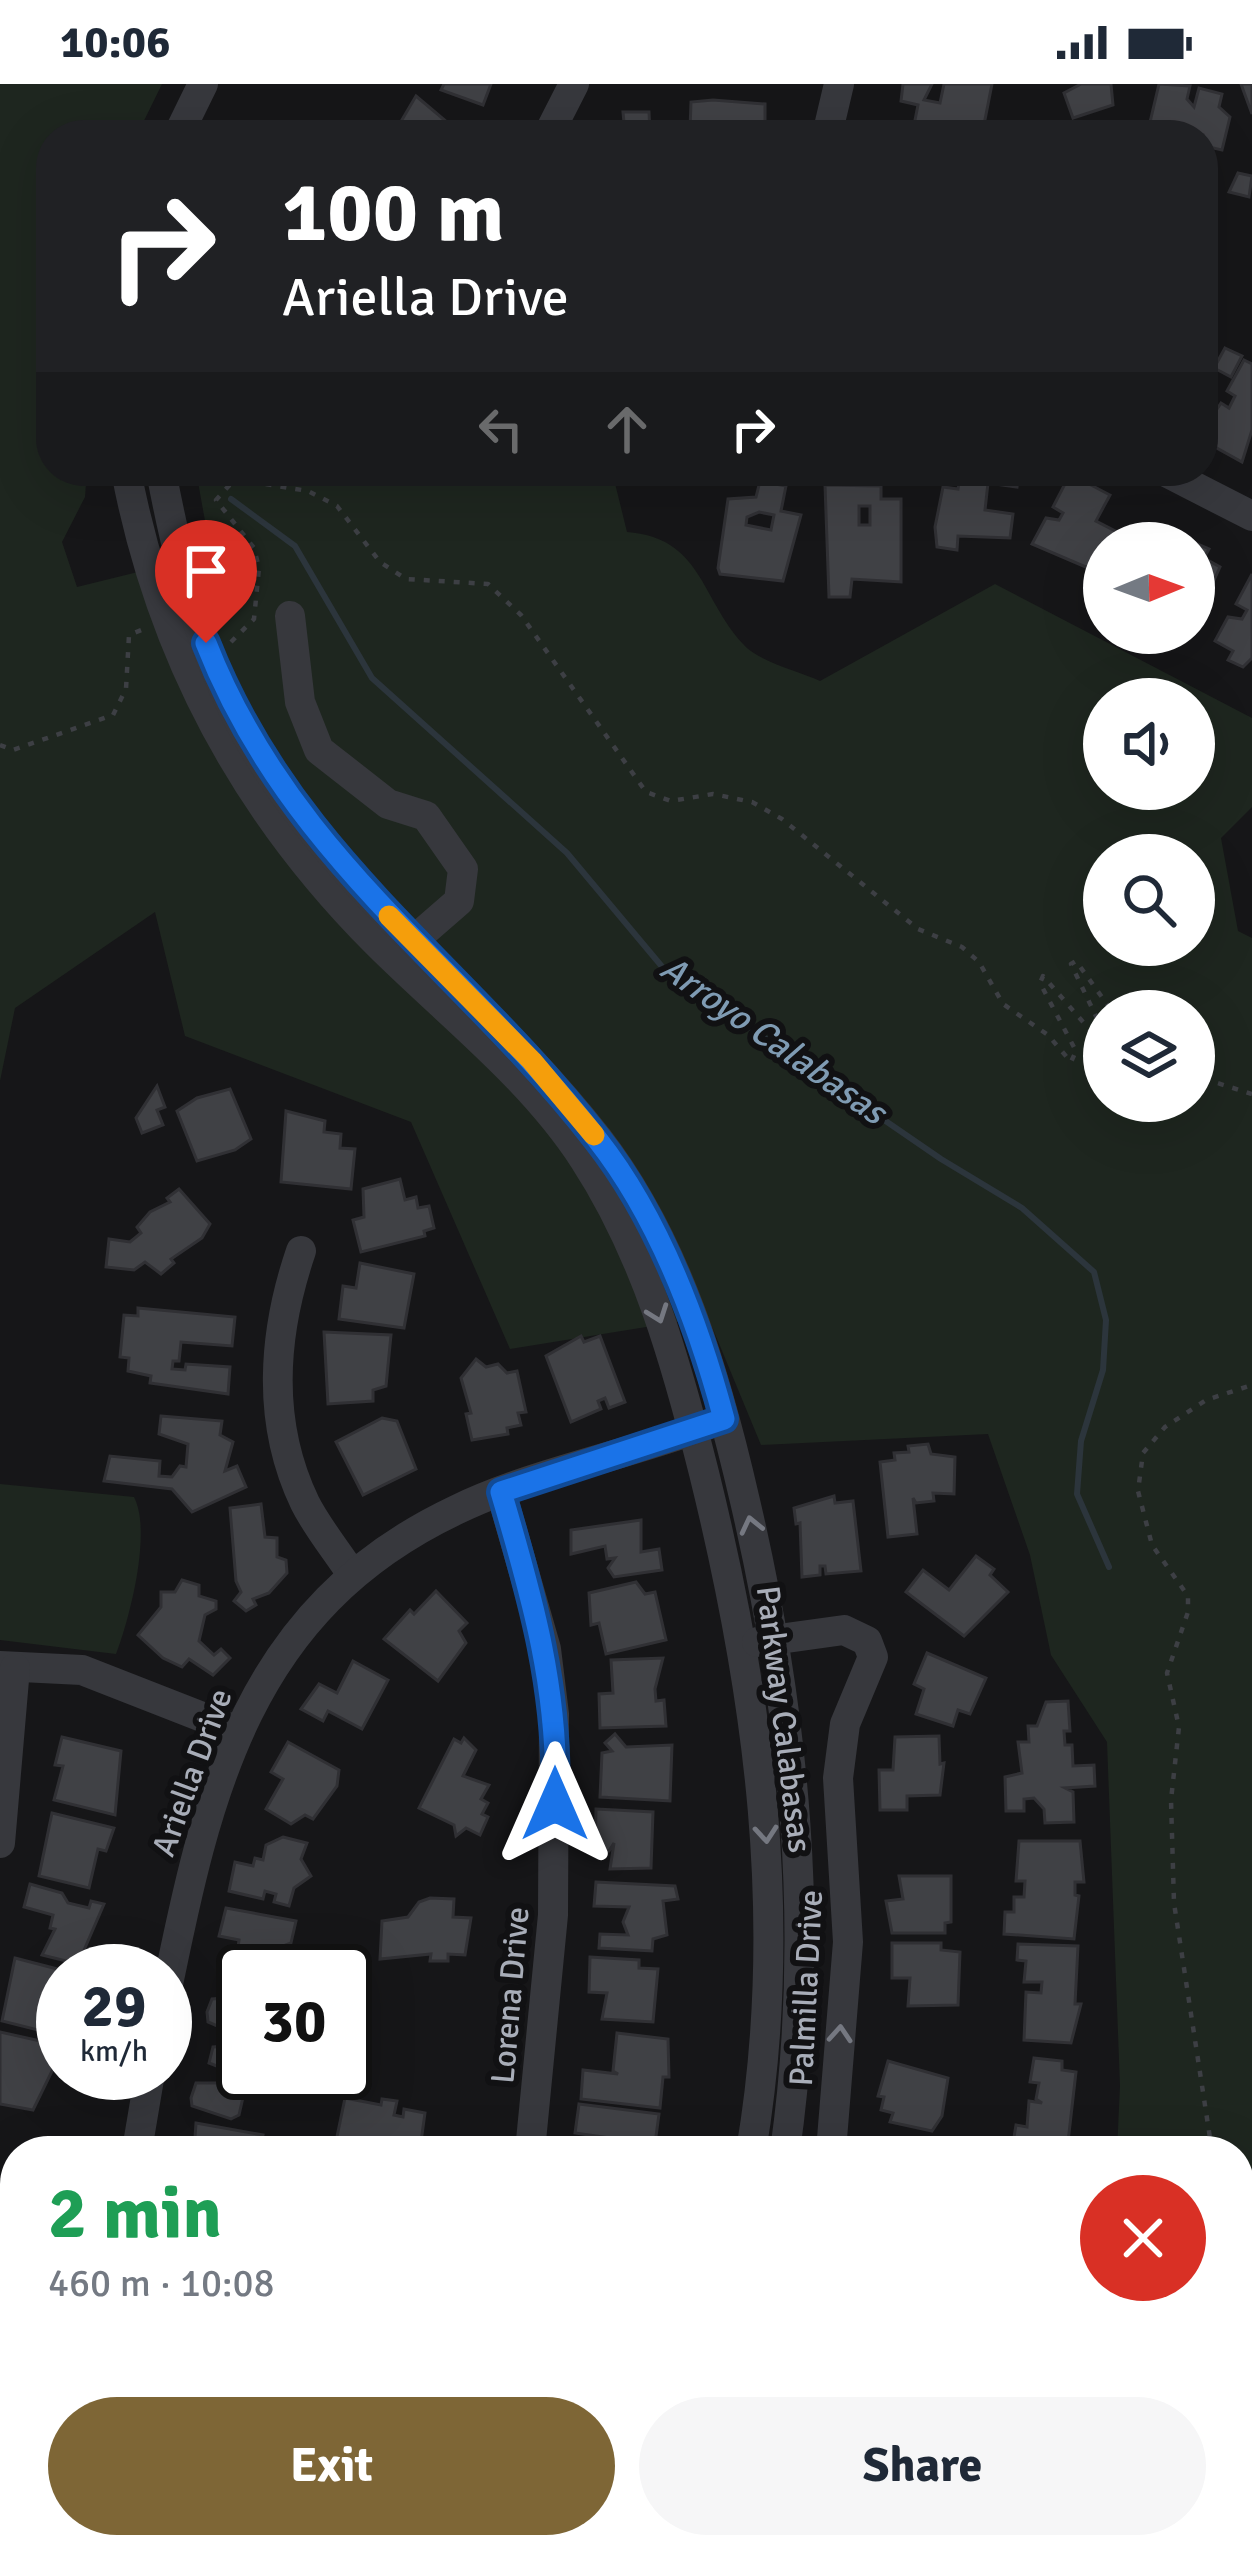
<!DOCTYPE html>
<meta charset="utf-8">
<style>
:root{--surface:#fff;--page:#f6f6f7;--text:#1f2937;--muted:#747a83;--accent:#7e6636}
body{margin:0;font-family:Signika,sans-serif;background:var(--page);color:var(--text);height:100vh;display:flex;flex-direction:column;font-size:45px;white-space:nowrap}
*{box-sizing:border-box;margin:0}
p{font-size:39px;color:var(--muted)}
.icon{flex:none;width:66px;height:66px;fill:none;stroke:currentColor;stroke-width:2;stroke-linecap:round;stroke-linejoin:round}
.map{position:relative;flex:1;overflow:hidden}
.details{position:absolute;left:0px;top:2052px;width:1254px;height:423px;display:flex;flex-direction:column;background:var(--surface);border-radius:48px 48px 0 0;box-shadow:0 12px 48px #0002}
.details>*{flex:none}
.banner{position:absolute;left:36px;top:36px;width:1182px;height:366px;border-radius:48px;box-shadow:0 12px 48px #0002;background:#202124;color:#fff;overflow:hidden}
.needle{width:78px;rotate:89deg}
.buttons{position:absolute;left:1083px;top:438px;display:grid;gap:24px}
.buttons a{display:grid;place-items:center;width:132px;height:132px;border-radius:50%;background:var(--surface);box-shadow:0 12px 48px #0002;font-size:60px}
.speed{position:absolute;left:36px;top:1860px;display:flex;gap:24px;font-size:60px;font-weight:700;text-align:center}
.speed>*{display:grid;place-content:center;width:156px;height:156px;border-radius:50%;background:var(--surface);box-shadow:0 12px 48px #0002;line-height:1}
.speed small{font-size:30px;font-weight:400}
.speed .limit{border:6px solid #111;border-radius:18px;background:#fff;color:#111}
.pin{position:absolute;display:grid;place-items:center;width:102px;height:102px;color:#fff;margin:-123px -51px;border-radius:50% 50% 50% 0;rotate:-45deg;box-shadow:0 0 12px #0007}
.pin .icon{rotate:45deg}
.me{position:absolute;width:132px;margin:-66px;rotate:0deg;stroke-linejoin:round;filter:drop-shadow(0 0 9px #0008)}
.turn{display:flex;align-items:center;gap:42px;height:252px;padding:0 48px;font-size:54px}
.turn .icon{width:156px;height:156px;stroke-width:2.5}
.turn b{display:block;font-size:84px;line-height:102px}
.lanes{display:flex;align-items:center;height:114px;padding:0 48px;background:#0003;justify-content:center;gap:60px;direction:ltr}
.lanes .off{opacity:.35}
.round{display:grid;place-items:center;flex:none;width:126px;height:126px;border-radius:63px;background:var(--page)}
.summary{display:flex;align-items:center;justify-content:space-between;height:204px;padding:0 48px}
h1{font-size:72px;font-weight:700;line-height:90px;color:#1e9e55}
.cta{display:flex;gap:24px;margin-top:auto;padding:24px 48px}
.cta a{flex:1;height:138px;border-radius:72px;background:var(--accent);color:#fff;font-size:48px;font-weight:700;line-height:138px;text-align:center}
.cta a+a{background:var(--page);color:var(--text)}
.status{display:flex;justify-content:space-between;align-items:center;height:84px;padding:0 60px;background:var(--surface);direction:ltr}
.status svg{height:33px;fill:currentColor}
.map>svg:first-child{display:block}
.green{fill:#1e261f;fill-rule:evenodd}
.lines{fill:none;stroke-linecap:round;stroke-linejoin:round}
.stream{stroke:#2c353c;stroke-width:6}
.building{fill:#404145;stroke:#303034;stroke-width:3;fill-rule:evenodd}
.path{stroke:#3d3f44;stroke-width:4.5;stroke-dasharray:6 9;stroke-linecap:butt}
.minor{stroke:#37383d;stroke-width:30}
.oneway{stroke:#757881}
.route-casing{stroke:#114b97;stroke-width:30}
.route{stroke:#1a73e8;stroke-width:21}
.slow{stroke:#f59e0b;stroke-width:21}
.labels{text-anchor:middle;stroke-width:12;stroke-linejoin:round;paint-order:stroke}
.street-label{font-size:33px;fill:#a8adb8;stroke:#111113}
.water-label{font-size:36px;font-style:italic;fill:#7f9bb3;stroke:#111113}
</style>
<div class="status"><b>10:06</b><svg viewBox="0 0 49 12"><path d="M0 12V9h3v3zM5 12V6h3v6zM10 12V3h3v9zM15 12V0h3v12zM26 1h20v11H26zM47 4h2v5h-2z"/></svg></div>
<div class="map">
<svg width="1252" height="2473" viewBox="0 0 1252 2473">
<rect width="100%" height="100%" fill="#161618"/>
<!-- green -->
<g class="green">
<path d="M 0,0 L 162,0 L 137,51 L 51,51 L 51,387 L 87,387 L 85,413 L 62,458 L 77,503 L 211,470 L 196,387 L 612,387 L 627,448 C 702,454 700,513 743,560 C 759,578 798,587 820,597 L 995,500 L 1252,634 L 1252,723 L 1221,754 L 1238,847 L 1252,854 L 1252,2473 L 1031,2473 L 1032,2460 L 1239,2460 L 1239,2067 L 1117,2067 L 1120,2002 L 1107,1658 L 1051,1571 L 1030,1471 L 988,1350 L 761,1361 L 708,1233 L 510,1265 L 411,1038 L 185,952 L 155,828 L 15,924 L 0,997 ZM 1104,615 L 1194,615 L 1194,705 L 1104,705 ZM 1104,771 L 1194,771 L 1194,861 L 1104,861 ZM 1104,927 L 1194,927 L 1194,1017 L 1104,1017 Z"/>
<path d="M 0,1400 L 134,1413 C 152,1448 130,1533 116,1570 L 0,1556 Z"/>
</g>
<g class="lines">
<!-- stream -->
<polyline class="stream" points="231,415 295,462 372,594 567,769 664,885 941,1075 1022,1124 1094,1188 1106,1236 1103,1286 1081,1357 1077,1410 1109,1483"/>
</g>
<!-- building -->
<g class="building">
<polygon points="444,0 491,0 483,21 441,6"/>
<polygon points="903,0 932,0 924,16 940,19 944,0 992,0 982,51 914,41 918,21 901,17"/>
<polygon points="1081,0 1111,0 1113,21 1073,34 1064,9"/>
<polygon points="1159,0 1190,2 1187,15 1194,23 1199,4 1222,10 1219,23 1230,33 1222,66 1209,63 1203,67 1203,51 1147,51"/>
<polygon points="1241,0 1252,0 1252,30"/>
<polygon points="416,12 460,49 458,51 393,51"/>
<polygon points="713,16 765,20 765,45 718,51 718,46 690,45 691,18"/>
<polygon points="623,28 649,28 650,47 669,45 670,51 597,51 615,38 624,39"/>
<polygon points="1238,89 1252,92 1249,113 1229,108"/>
<polygon points="1225,264 1242,272 1231,293 1214,284"/>
<polygon points="1244,276 1252,280 1252,346 1242,378 1215,363 1203,346 1221,319 1229,324 1235,312 1227,307"/>
<polygon points="945,387 1019,387 1017,403 988,399 985,426 1013,430 1010,454 958,452 957,466 937,463 935,443 943,403 958,405 960,393"/>
<polygon points="1070,390 1110,411 1096,437 1123,451 1119,459 1104,459 1102,490 1032,460 1046,434 1059,436 1063,429 1053,423"/>
<path d="M 760,397 L 786,402 L 781,427 L 801,431 L 783,497 L 720,490 L 718,484 L 728,415 L 756,413 ZM 759,428 L 774,431 L 771,446 L 746,441 L 747,433 Z"/>
<path d="M 825,401 L 881,402 L 881,415 L 901,415 L 901,498 L 852,495 L 850,513 L 829,513 ZM 859,422 L 870,422 L 870,441 L 859,441 Z"/>
<polygon points="1161,444 1209,465 1204,474 1220,483 1195,538 1194,459 1153,459"/>
<polygon points="1252,490 1252,574 1243,583 1228,576 1233,567 1215,557 1228,533 1242,535 1247,526 1236,520"/>
<polygon points="157,1002 165,1023 157,1026 163,1041 142,1049 136,1034"/>
<polygon points="230,1005 251,1055 235,1066 197,1077 177,1027 197,1014"/>
<polygon points="286,1027 325,1037 324,1048 341,1050 340,1064 355,1065 351,1105 281,1098"/>
<polygon points="400,1095 405,1116 416,1113 418,1124 429,1122 434,1144 424,1147 425,1152 361,1168 353,1136 364,1133 363,1105"/>
<polygon points="179,1105 210,1140 202,1154 171,1175 174,1179 161,1190 145,1178 134,1186 106,1183 109,1155 130,1158 141,1149 137,1143 150,1128 170,1118 167,1114"/>
<polygon points="360,1179 414,1190 404,1244 339,1235 343,1202 356,1204"/>
<polygon points="138,1224 235,1233 232,1262 181,1258 179,1277 173,1277 172,1285 185,1286 186,1280 230,1283 228,1310 150,1299 151,1292 128,1287 129,1274 120,1273 124,1231 138,1232"/>
<polygon points="324,1248 391,1251 386,1302 373,1306 373,1317 328,1320"/>
<polygon points="581,1252 584,1258 600,1252 625,1318 609,1324 605,1314 598,1317 601,1325 571,1338 546,1272"/>
<polygon points="476,1275 486,1283 498,1280 507,1289 517,1287 526,1328 518,1329 521,1341 507,1344 508,1350 472,1356 466,1330 471,1329 461,1294"/>
<polygon points="161,1332 222,1337 220,1351 233,1358 225,1387 237,1382 246,1403 192,1428 172,1405 104,1397 110,1372 160,1377 159,1392 172,1393 180,1382 186,1383 188,1360 159,1350"/>
<polygon points="382,1334 397,1337 416,1385 363,1411 336,1358"/>
<polygon points="928,1360 931,1370 955,1373 954,1410 933,1409 934,1417 916,1419 913,1414 917,1450 888,1453 880,1378 895,1376 894,1369 909,1368 908,1362"/>
<polygon points="834,1412 835,1419 853,1417 861,1487 826,1490 825,1482 820,1482 820,1491 802,1493 800,1439 796,1440 794,1424"/>
<polygon points="261,1420 265,1453 277,1454 277,1473 286,1476 287,1489 269,1509 253,1515 256,1521 246,1527 234,1517 241,1508 236,1497 230,1424"/>
<polygon points="641,1436 641,1468 659,1465 662,1486 614,1493 608,1484 615,1474 607,1475 605,1462 571,1470 571,1446"/>
<polygon points="976,1472 994,1485 990,1491 1008,1508 964,1552 906,1508 923,1486 949,1506"/>
<polygon points="182,1496 199,1501 199,1512 216,1517 216,1525 205,1531 199,1557 214,1571 221,1565 230,1574 213,1591 189,1575 182,1583 163,1574 138,1551 161,1523 161,1508 175,1508"/>
<polygon points="636,1498 645,1510 655,1508 666,1556 606,1570 599,1539 591,1541 589,1509"/>
<polygon points="436,1507 467,1539 459,1547 466,1559 438,1597 384,1555 410,1526 414,1530"/>
<polygon points="927,1569 986,1594 970,1630 958,1626 953,1642 916,1630 924,1605 914,1600"/>
<polygon points="663,1574 655,1605 656,1617 664,1616 666,1642 600,1644 599,1610 613,1609 611,1576"/>
<polygon points="353,1577 388,1596 362,1645 328,1627 323,1637 301,1625 319,1600 337,1609"/>
<polygon points="1068,1617 1070,1647 1064,1647 1065,1661 1072,1661 1073,1682 1094,1681 1095,1702 1065,1704 1073,1708 1074,1738 1045,1739 1044,1725 1034,1714 1024,1715 1024,1727 1006,1727 1005,1693 1022,1689 1018,1658 1029,1658 1028,1642 1037,1642 1046,1618"/>
<polygon points="615,1650 626,1663 672,1661 670,1717 600,1713 602,1669 612,1667 605,1659"/>
<polygon points="939,1652 940,1680 944,1679 940,1711 907,1712 907,1726 880,1726 879,1686 893,1686 895,1653"/>
<polygon points="62,1653 121,1667 115,1731 54,1716 63,1682 55,1681"/>
<polygon points="464,1654 476,1666 463,1692 489,1701 481,1715 488,1719 482,1730 488,1733 480,1751 466,1744 456,1752 454,1741 419,1724 454,1655 461,1659"/>
<polygon points="288,1658 339,1686 337,1702 313,1735 305,1731 291,1740 266,1725 283,1695 271,1688"/>
<polygon points="596,1725 653,1728 651,1784 610,1785 614,1759 609,1767 595,1767"/>
<polygon points="52,1729 114,1744 106,1767 98,1765 89,1804 39,1792"/>
<polygon points="283,1753 307,1759 301,1775 311,1792 294,1804 289,1822 274,1818 276,1810 265,1807 263,1815 229,1807 235,1778 253,1782 255,1774 263,1776 266,1761"/>
<polygon points="1019,1757 1080,1757 1084,1798 1075,1798 1075,1811 1079,1812 1074,1855 1004,1850 1005,1828 1014,1828 1014,1813 1024,1813 1025,1797 1016,1797"/>
<polygon points="899,1792 951,1792 951,1838 945,1839 945,1849 892,1849 886,1817 903,1815"/>
<polygon points="596,1798 675,1802 678,1815 663,1817 667,1851 653,1855 652,1867 599,1864 600,1850 628,1851 623,1838 629,1823 594,1822"/>
<polygon points="30,1800 62,1809 68,1819 89,1824 91,1817 104,1820 78,1880 42,1871 55,1845 50,1844 53,1831 24,1823"/>
<polygon points="430,1814 454,1815 453,1833 471,1834 465,1871 448,1870 448,1877 430,1877 431,1870 380,1875 382,1837 408,1833 419,1818"/>
<polygon points="226,1824 296,1837 291,1859 270,1867 265,1887 225,1888 219,1879 237,1871 239,1856 219,1852"/>
<polygon points="892,1859 941,1859 941,1866 960,1868 958,1921 908,1922 910,1894 892,1894"/>
<polygon points="1018,1860 1078,1862 1075,1920 1081,1920 1071,1959 1024,1956 1026,1908 1041,1909 1042,1898 1024,1898 1026,1877 1017,1876"/>
<polygon points="590,1873 639,1876 639,1884 658,1885 653,1938 602,1935 607,1909 589,1908"/>
<polygon points="15,1874 65,1887 62,1952 2,1937"/>
<polygon points="224,1914 243,1917 243,1989 270,1989 261,2008 244,2009 239,2031 231,2035 192,2022 191,2014 196,1999 219,1999 222,1984 209,1979 213,1963 227,1962 229,1947 208,1938 207,1928 212,1915"/>
<polygon points="0,1948 63,1962 63,1985 54,1983 33,2026 0,2020"/>
<polygon points="617,1949 668,1955 669,1993 663,1993 660,2024 581,2015 583,1986 618,1990 613,1987"/>
<polygon points="1034,1974 1062,1977 1062,1986 1076,1988 1067,2067 1012,2065 1016,2041 1027,2043 1029,2017 1042,2019 1036,2015 1039,1999 1030,1998"/>
<polygon points="888,1977 948,1994 942,2032 932,2047 890,2038 893,2029 881,2026 884,2013 878,2012"/>
<polygon points="345,2014 381,2021 382,2015 397,2017 394,2031 403,2033 404,2025 425,2029 421,2058 429,2059 427,2067 334,2067"/>
<polygon points="579,2020 659,2030 655,2060 662,2061 662,2067 603,2067 605,2054 610,2054 575,2049"/>
<polygon points="196,2039 263,2051 259,2067 194,2067"/>
<polygon points="6,2286 15,2295 15,2356 11,2352 0,2364 0,2292"/>
<polygon points="455,2460 535,2460 539,2462 535,2473 449,2473"/>
<polygon points="851,2460 842,2473 814,2473 784,2461"/>
<polygon points="978,2460 1004,2460 1008,2473 976,2473"/>
</g>
<g class="lines">
<!-- path -->
<g class="path">
<polyline points="231,558 254,535 259,484 254,464 216,416 235,395 308,407 337,422 380,478 406,495 488,500 521,531 646,708 671,717 713,710 752,718 782,735 918,845 962,863 979,878 1003,920 1048,951 1071,978 1076,967 1040,899 1043,892 1104,962"/>
<polyline points="0,661 13,666 113,631 126,605 129,551 144,545"/>
<polyline points="1104,949 1071,880 1076,877 1112,927"/>
<polyline points="1194,982 1211,997 1252,1010"/>
<polyline points="1212,2067 1174,1819 1171,1716 1179,1643 1167,1589 1188,1528 1188,1512 1152,1461 1138,1407 1143,1369 1165,1343 1206,1316 1252,1301"/>
<polyline points="1147,2473 1147,2460"/>
</g>
<!-- minor -->
<g class="minor">
<polyline points="178,51 203,0"/>
<polyline points="548,51 574,0"/>
<polyline points="827,51 839,0"/>
<path d="M 126,387 C 161,571 245,727 377,859 C 447,929 530,992 584,1075 C 646,1170 677,1281 704,1389 C 759,1612 790,1838 751,2067"/>
<path d="M 161,387 C 180,488 206,589 262,677 C 353,821 494,921 598,1055 C 678,1159 716,1291 745,1417 C 795,1631 816,1848 785,2067"/>
<polyline points="1164,387 1252,432"/>
<polyline points="290,532 300,618 319,666 388,720 426,732 463,785 459,817 413,857"/>
<path d="M 301,1167 C 273,1249 266,1338 305,1419 C 317,1443 336,1466 351,1489"/>
<polyline points="501,1408 546,1565 554,1630 553,1831 530,2067"/>
<polyline points="757,1558 844,1546 867,1557 873,1573 845,1640 838,1694 848,1858 831,2067"/>
<polyline points="0,1582 82,1586 238,1647"/>
<polyline points="0,1759 15,1584"/>
<path d="M 165,1915 C 207,1707 247,1525 456,1426 C 535,1388 625,1372 707,1341"/>
<polyline points="138,2060 150,1989"/>
<polyline points="379,2473 389,2460"/>
<polyline points="636,2473 641,2460"/>
<polyline points="675,2473 681,2460"/>
<polyline points="724,2473 730,2460"/>
</g>
</g>
<!-- one-way arrows -->
<defs><path id="oneway-chevron" d="M-2-3.5L2.5 0L-2 3.5" fill="none" stroke-width="1.6" stroke-linecap="round" stroke-linejoin="round" transform="scale(3)"/></defs>
<g class="oneway">
<use href="#oneway-chevron" transform="translate(658 1230) rotate(70)"/>
<use href="#oneway-chevron" transform="translate(751 1441) rotate(-103)"/>
<use href="#oneway-chevron" transform="translate(766 1750) rotate(85)"/>
<use href="#oneway-chevron" transform="translate(840 1950) rotate(-86)"/>
</g>
<g class="lines">
<!-- route casing -->
<g class="route-casing">
<path id="route" d="M 206,559 C 290,774 461,880 597,1055 C 660,1135 698,1238 724,1335 L 501,1408 C 532,1512 560,1610 555,1720"/>
</g>
<!-- route -->
<use href="#route" class="route"/>
<!-- slow -->
<polyline class="slow" points="389,832 532,977 594,1051"/>
</g>
<g class="labels">
<!-- street labels -->
<g class="street-label">
<text transform="translate(785 1635) rotate(83)" y="12">Parkway Calabasas</text>
<text transform="translate(191 1688) rotate(-70)" y="12">Ariella Drive</text>
<text transform="translate(805 1904) rotate(-87)" y="12">Palmilla Drive</text>
<text transform="translate(509 1911) rotate(-85)" y="12">Lorena Drive</text>
</g>
<!-- water labels -->
<g class="water-label">
<text transform="translate(774 955) rotate(35)" y="13">Arroyo Calabasas</text>
</g>
</g>
</svg>
<div class="buttons">
<a><svg class="needle" viewBox="-14 -14 28 28"><path d="M0-13l5 13h-10z" fill="#e53935"/><path d="M0 13l5-13h-10z" fill="#747a83"/></svg></a>
<a><svg class="icon" aria-label="sound" viewBox="0 0 24 24"><path d="M4 9h4l5-4v14l-5-4H4zM17 9q2 3 0 6"/></svg></a>
<a><svg class="icon" aria-label="search" viewBox="0 0 24 24"><circle cx="10" cy="10" r="6"/><path d="M15 15l6 6"/></svg></a>
<a><svg class="icon" aria-label="layers" viewBox="0 0 24 24"><path d="M12 4l9 5-9 5-9-5zM3 14l9 5 9-5"/></svg></a>
</div>
<div class="speed"><div>29<small>km/h</small></div><div class="limit">30</div></div>
<div class="pin" style="left:206px;top:559px;background:#d93025"><svg class="icon" aria-label="arrive" viewBox="0 0 24 24"><path d="M6 21V4h12l-3 4 3 4H6"/></svg></div>
<svg class="me" style="left:555px;top:1720px" viewBox="-20 -20 40 40"><path d="M0-17L14 15 0 8-14 15z" fill="#1a73e8" stroke="#fff" stroke-width="4"/></svg>
<div class="banner">
<div class="turn"><svg class="icon" aria-label="right" viewBox="0 0 24 24"><path d="M7 20v-9h11M14 6l5 5-5 5"/></svg><div><b>100 m</b>Ariella Drive</div></div>
<div class="lanes"><svg class="icon off" aria-label="left" viewBox="0 0 24 24"><path d="M17 20v-9H6M10 6l-5 5 5 5"/></svg><svg class="icon off" aria-label="ahead" viewBox="0 0 24 24"><path d="M12 20V5M6 11l6-6 6 6"/></svg><svg class="icon" aria-label="right" viewBox="0 0 24 24"><path d="M7 20v-9h11M14 6l5 5-5 5"/></svg></div>
</div>
<section class="details">
<div class="summary"><div><h1>2 min</h1><p>460 m · 10:08</p></div><a class="round" style="background:#d93025;color:#fff"><svg class="icon" aria-label="close" viewBox="0 0 24 24"><path d="M6 6l12 12M18 6L6 18"/></svg></a></div>
<div class="cta"><a>Exit</a><a>Share</a></div>
</section>
</div>
